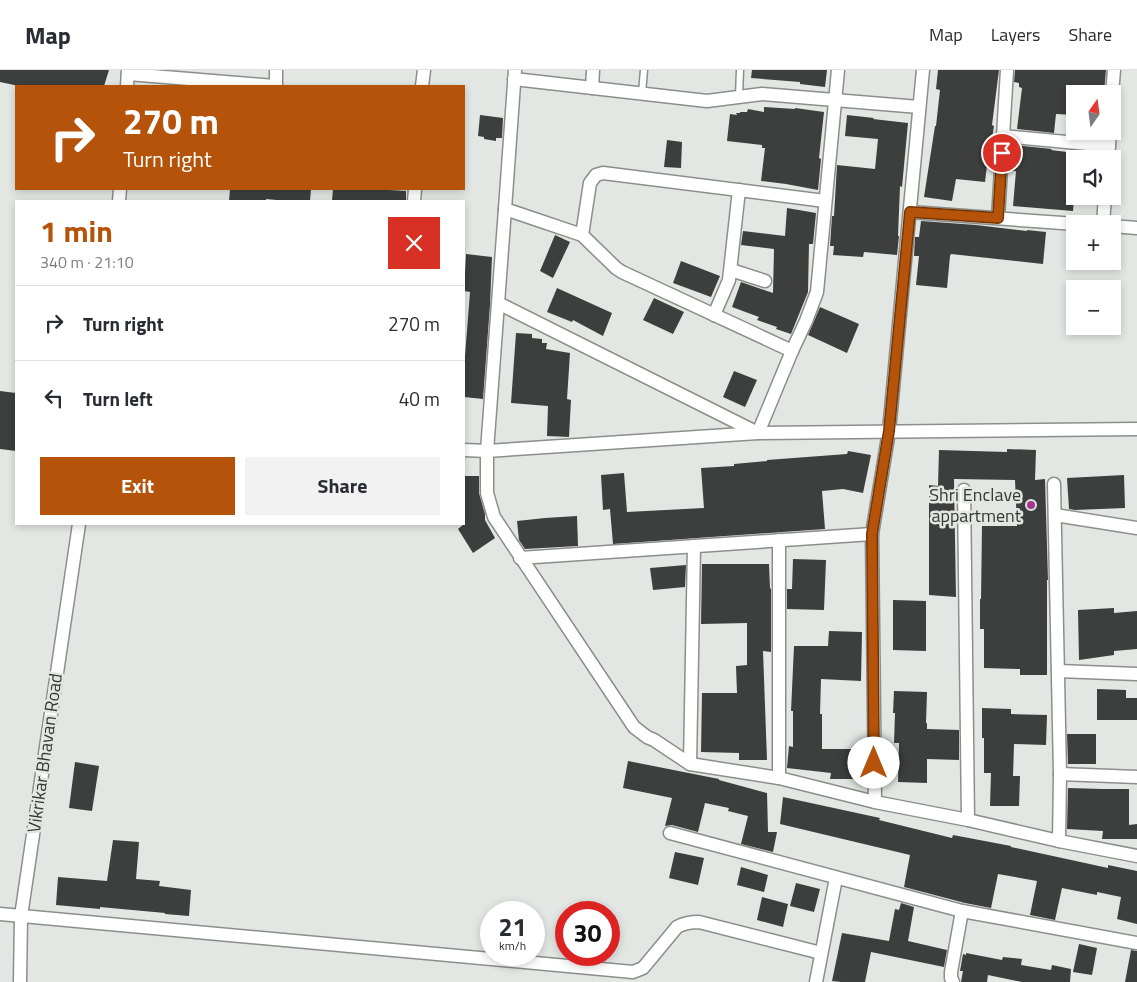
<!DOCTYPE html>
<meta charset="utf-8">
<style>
:root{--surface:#fff;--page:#f2f2f3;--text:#2b2b33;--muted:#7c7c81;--line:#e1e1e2;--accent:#b45309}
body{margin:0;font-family:"Titillium Web",sans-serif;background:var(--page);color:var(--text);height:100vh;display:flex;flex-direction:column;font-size:19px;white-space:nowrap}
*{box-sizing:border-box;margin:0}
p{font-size:16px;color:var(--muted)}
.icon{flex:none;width:28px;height:28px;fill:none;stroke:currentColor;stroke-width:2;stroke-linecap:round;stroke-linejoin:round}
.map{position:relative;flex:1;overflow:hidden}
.details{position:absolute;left:15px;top:130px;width:450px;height:325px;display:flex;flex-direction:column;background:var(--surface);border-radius:0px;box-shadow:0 2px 8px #0003}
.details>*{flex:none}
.guide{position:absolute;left:15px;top:15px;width:450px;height:105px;border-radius:0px;box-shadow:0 2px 8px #0003;background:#b45309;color:#fff;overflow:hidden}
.needle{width:32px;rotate:14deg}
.controls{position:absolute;left:1066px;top:15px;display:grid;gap:10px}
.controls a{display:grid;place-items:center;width:55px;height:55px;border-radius:0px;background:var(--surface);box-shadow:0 2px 8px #0003;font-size:25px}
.speed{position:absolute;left:480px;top:831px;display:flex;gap:10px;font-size:25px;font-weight:700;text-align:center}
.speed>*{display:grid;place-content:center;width:65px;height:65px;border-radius:50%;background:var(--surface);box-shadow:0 2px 8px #0003;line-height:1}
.speed small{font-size:12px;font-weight:400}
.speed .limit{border:8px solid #d22;background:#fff;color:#111}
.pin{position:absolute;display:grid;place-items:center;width:42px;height:42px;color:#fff;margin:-21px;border:2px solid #fff;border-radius:50%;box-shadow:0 1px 5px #0007}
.me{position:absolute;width:55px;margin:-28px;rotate:0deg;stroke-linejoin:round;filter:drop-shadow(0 0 4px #0008)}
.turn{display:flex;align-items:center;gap:18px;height:105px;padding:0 25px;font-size:22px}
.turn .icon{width:65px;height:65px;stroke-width:2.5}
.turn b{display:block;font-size:35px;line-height:42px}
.round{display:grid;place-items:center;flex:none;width:52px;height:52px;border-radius:0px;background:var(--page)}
.head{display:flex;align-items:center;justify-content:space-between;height:85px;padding:0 25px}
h1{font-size:30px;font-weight:700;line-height:38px;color:var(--accent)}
.button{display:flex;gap:10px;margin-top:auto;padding:10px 25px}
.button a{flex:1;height:58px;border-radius:0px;background:var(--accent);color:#fff;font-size:20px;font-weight:700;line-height:58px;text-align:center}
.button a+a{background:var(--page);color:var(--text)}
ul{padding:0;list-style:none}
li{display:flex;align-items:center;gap:15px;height:75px;padding:0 25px;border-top:1px solid var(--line)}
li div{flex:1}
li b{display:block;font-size:19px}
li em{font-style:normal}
header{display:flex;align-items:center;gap:30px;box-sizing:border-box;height:70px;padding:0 25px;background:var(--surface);border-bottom:1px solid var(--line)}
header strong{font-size:24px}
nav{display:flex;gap:28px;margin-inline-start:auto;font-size:18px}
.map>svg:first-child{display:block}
.building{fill:#3c3f3d}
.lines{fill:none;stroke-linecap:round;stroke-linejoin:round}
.service-casing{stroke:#8b8f8c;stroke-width:9}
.minor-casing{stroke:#8b8f8c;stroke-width:15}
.service{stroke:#fff;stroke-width:6}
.minor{stroke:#fff;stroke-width:12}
.route-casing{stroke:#753606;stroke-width:12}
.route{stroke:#b45309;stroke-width:9}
.poi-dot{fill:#a63490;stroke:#e2e7e4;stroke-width:2}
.labels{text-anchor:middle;stroke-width:5;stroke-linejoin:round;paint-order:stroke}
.poi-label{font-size:18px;fill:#363837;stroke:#e2e7e4;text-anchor:end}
.street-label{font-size:18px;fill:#363837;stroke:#e2e7e4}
</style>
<header>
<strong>Map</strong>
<nav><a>Map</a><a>Layers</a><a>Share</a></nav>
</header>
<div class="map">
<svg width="1137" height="912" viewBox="0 0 1137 912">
<rect width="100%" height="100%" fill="#e2e7e4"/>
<!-- building -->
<g class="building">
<polygon points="0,0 109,0 104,16 19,16 0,12"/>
<polygon points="752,0 827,0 825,17 800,14 800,12 751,8"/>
<polygon points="938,0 999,0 992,55 994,56 989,87 988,87 985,112 956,109 952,131 924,127 935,56 936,56 940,20 936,19"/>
<polygon points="1015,0 1106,0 1104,22 1076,17 1075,24 1075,45 1056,44 1054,63 1017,59 1022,18 1019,17 1019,13 1014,12"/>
<polygon points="764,37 795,39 795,38 824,42 819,88 821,89 818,120 786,114 761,111 765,78 762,78 762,75 727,71 730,44 737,45 736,43 740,43 740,42 747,42 748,39 764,42"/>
<polygon points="480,45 503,48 502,68 496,68 496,71 484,69 484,67 478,66"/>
<polygon points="847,45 874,48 873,49 908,53 902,117 900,116 898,166 899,166 897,185 864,182 863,187 833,185 834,176 830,176 832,146 834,146 837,95 875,99 878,69 845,66"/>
<polygon points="667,70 682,72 681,98 664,97"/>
<polygon points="1014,75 1052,79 1051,80 1075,83 1075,117 1073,141 1013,136 1016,101 1011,101"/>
<polygon points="230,119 311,119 310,131 287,131 266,129 266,131 229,131"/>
<polygon points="333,119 372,119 406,121 406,131 332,131"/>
<polygon points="787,138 816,143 813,174 809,174 808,222 791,264 776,259 777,257 757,250 759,247 732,237 741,212 773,223 774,179 741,175 743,161 785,166"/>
<polygon points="921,151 976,155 1027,161 1027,160 1046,162 1043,194 951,184 950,186 947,218 916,215 919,186 914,186 915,167 919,167"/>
<polygon points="555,165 570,172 553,208 540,201"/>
<polygon points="466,184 492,187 490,235 483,329 464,327 464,299 470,222 464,221"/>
<polygon points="681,191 720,206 711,227 673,213"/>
<polygon points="557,218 612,243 603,266 573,250 572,252 547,242"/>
<polygon points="654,228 684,242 673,264 643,250"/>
<polygon points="820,237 859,254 847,283 808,265"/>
<polygon points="516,263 532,264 532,268 542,269 542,273 547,273 546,279 570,283 567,329 571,330 569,367 547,366 548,336 511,333"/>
<polygon points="734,301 757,310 745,337 723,327"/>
<polygon points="0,321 16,323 16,381 0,379"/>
<polygon points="1007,379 1036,380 1035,410 1045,409 1048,510 1047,510 1047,605 1020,605 1020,599 984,598 984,559 980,559 980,529 981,529 982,456 1017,456 1015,410 954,409 956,527 929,525 929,415 938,416 939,380 1007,382"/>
<polygon points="848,381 871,385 863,423 843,419 822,421 825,459 613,474 610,439 603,440 601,405 624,403 627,442 704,438 701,398 734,396 734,394 767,391 767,390 847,384"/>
<polygon points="1124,405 1125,438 1075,440 1069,439 1067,408"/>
<polygon points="464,406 479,406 479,423 485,444 485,450 495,468 473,483 458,459 464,454"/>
<polygon points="577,446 578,476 525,479 519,470 517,451 545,448"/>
<polygon points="793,489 826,490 824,540 787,539 787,519 792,519"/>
<polygon points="702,494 769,494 770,518 771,519 771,582 763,581 767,690 739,690 739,683 701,682 702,623 737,623 736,596 747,595 747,553 701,554"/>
<polygon points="686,495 685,517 653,520 650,498"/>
<polygon points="893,530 926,531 926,581 893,580"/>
<polygon points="1114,538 1114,543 1137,541 1137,579 1114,581 1114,585 1079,590 1078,540"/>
<polygon points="829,561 862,562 861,611 821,609 820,644 822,644 822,679 860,679 859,709 830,709 831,703 787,698 789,676 793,677 793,641 791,641 794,576 828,576"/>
<polygon points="1097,619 1126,620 1126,628 1137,628 1137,650 1097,650"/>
<polygon points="894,621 927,622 926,653 927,653 927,659 959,660 959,690 927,689 927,713 898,712 899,673 894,673 895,643 893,643"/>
<polygon points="982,638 1011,639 1011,644 1047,645 1046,675 1014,674 1013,706 1020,706 1019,736 990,736 991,703 984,703 984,668 982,668"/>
<polygon points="1067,664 1096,664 1096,694 1068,694"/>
<polygon points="628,691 719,709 719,710 767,723 768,762 777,762 773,782 741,774 748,746 728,741 729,738 705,733 698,762 672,755 665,756 672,728 623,718"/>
<polygon points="75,692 99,696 92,741 69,738"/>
<polygon points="1068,718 1103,719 1129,719 1129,755 1137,754 1137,769 1102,769 1103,761 1067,759"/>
<polygon points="783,727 880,748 879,750 952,768 953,765 1011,776 1011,777 1108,798 1108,795 1137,801 1137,854 1117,849 1121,827 1097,822 1097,825 1062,818 1055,850 1030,845 1037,811 998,804 991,838 965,833 904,817 910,785 780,754"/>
<polygon points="113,770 139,772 136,809 160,811 159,816 191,820 189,846 165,844 165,843 100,837 100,839 56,835 58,807 107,811"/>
<polygon points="675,782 704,788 698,815 669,808"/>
<polygon points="741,797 768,805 764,822 737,815"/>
<polygon points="796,813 820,819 814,842 790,836"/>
<polygon points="762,827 788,834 783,857 757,850"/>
<polygon points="901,833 914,837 908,871 947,880 944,897 871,882 865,912 841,912 832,911 842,863 889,871 895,839 899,840"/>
<polygon points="1079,874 1097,878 1092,905 1073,902"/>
<polygon points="1131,880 1137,881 1137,912 1125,912"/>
<polygon points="966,883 1002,890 1003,887 1022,889 1021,895 1051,900 1052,895 1071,899 1070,912 1022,912 988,905 987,912 961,912 963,901 960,901 963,884 966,885"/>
</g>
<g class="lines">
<!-- service casing -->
<g class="service-casing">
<g id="service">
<polyline points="642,23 644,0"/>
<polyline points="739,26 740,0"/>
</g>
</g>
<!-- minor casing -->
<g class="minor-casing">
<g id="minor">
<polyline points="515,0 505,139 487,381 487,423 494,447 634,657 647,667 654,670 690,694 779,708 875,732 968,750 1059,771 1137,786"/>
<polyline points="128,4 275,16"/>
<polyline points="514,9 707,31 762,24 919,37"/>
<polyline points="127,16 128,0"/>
<polyline points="276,16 276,0"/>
<polyline points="422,16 424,0"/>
<polyline points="592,18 593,0"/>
<polyline points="1112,24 1114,0"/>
<polyline points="1003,66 1109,76"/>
<polyline points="1108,89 1110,61"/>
<polyline points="119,131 120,119"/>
<polyline points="414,131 415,119"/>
<polyline points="505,139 582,165 616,198 622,202 792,281"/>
<polyline points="910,142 1076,154"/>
<polyline points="998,148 1007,0"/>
<polyline points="1103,154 1105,126"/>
<polyline points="1112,156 1137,158"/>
<polyline points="582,165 590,113 596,105 603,103 825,131"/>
<polyline points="731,200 765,211"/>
<polyline points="498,233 758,363 792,281 806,251 817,222 838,0"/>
<polyline points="714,245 729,210 739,120"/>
<polyline points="464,380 487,381 758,363 1137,359"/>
<polyline points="1054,414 1060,704 1059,771"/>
<polyline points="964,420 968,750"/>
<polyline points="1055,445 1137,458"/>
<polyline points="779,470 779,708"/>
<polyline points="520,488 872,464"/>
<polyline points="1058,601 1137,604"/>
<polyline points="690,694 694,476"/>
<polyline points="1060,704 1137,707"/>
<polyline points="875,732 872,464 889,361 923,0"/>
<polyline points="670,763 962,841 1137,873"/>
<path d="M 0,844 L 633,902 L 643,898 L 677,857 C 684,853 690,852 699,852 L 821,883"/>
<polyline points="20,912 21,846 79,454"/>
<polyline points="816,912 836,808"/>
<polyline points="953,912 951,908 951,902 962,841"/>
</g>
</g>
<!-- service -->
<use href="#service" class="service"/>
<!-- minor -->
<use href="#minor" class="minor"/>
</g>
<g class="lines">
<!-- route casing -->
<g class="route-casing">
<polyline id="route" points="874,693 872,464 889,361 910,142 998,148 1002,83"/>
</g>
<!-- route -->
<use href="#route" class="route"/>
</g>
<!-- markers -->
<circle class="poi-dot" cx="1031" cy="435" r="5"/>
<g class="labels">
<!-- poi labels -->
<g class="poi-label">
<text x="1021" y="431">Shri Enclave<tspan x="1021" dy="21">appartment</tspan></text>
</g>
<!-- street labels -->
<g class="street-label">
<text transform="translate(45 683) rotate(-82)" y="6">Vikrikar Bhavan Road</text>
</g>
</g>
</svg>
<div class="controls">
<a><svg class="needle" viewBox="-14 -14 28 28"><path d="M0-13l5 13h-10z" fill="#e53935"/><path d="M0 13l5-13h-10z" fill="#7c7c81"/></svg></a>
<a><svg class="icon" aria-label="sound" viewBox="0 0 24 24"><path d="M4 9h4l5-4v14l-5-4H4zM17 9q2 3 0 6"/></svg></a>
<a>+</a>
<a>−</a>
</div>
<div class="speed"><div>21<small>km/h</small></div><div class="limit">30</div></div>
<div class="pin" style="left:1002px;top:83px;background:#d93025"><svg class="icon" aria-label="arrive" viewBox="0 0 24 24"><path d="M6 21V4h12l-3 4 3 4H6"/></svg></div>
<svg class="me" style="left:874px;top:693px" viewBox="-20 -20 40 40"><circle r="19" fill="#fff"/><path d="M0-13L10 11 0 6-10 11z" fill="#b45309"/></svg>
<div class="guide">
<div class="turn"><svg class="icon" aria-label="right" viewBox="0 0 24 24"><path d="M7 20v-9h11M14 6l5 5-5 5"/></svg><div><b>270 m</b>Turn right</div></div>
</div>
<section class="details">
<div class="head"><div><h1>1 min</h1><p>340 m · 21:10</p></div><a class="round" style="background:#d93025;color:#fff"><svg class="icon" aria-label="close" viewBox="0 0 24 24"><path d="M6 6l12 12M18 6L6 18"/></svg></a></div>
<ul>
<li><svg class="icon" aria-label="right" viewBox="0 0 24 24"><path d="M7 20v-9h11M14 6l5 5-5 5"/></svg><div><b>Turn right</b></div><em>270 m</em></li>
<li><svg class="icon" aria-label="left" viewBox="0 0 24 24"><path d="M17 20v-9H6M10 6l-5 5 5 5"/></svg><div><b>Turn left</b></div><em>40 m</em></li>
</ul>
<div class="button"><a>Exit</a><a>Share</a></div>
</section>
</div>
